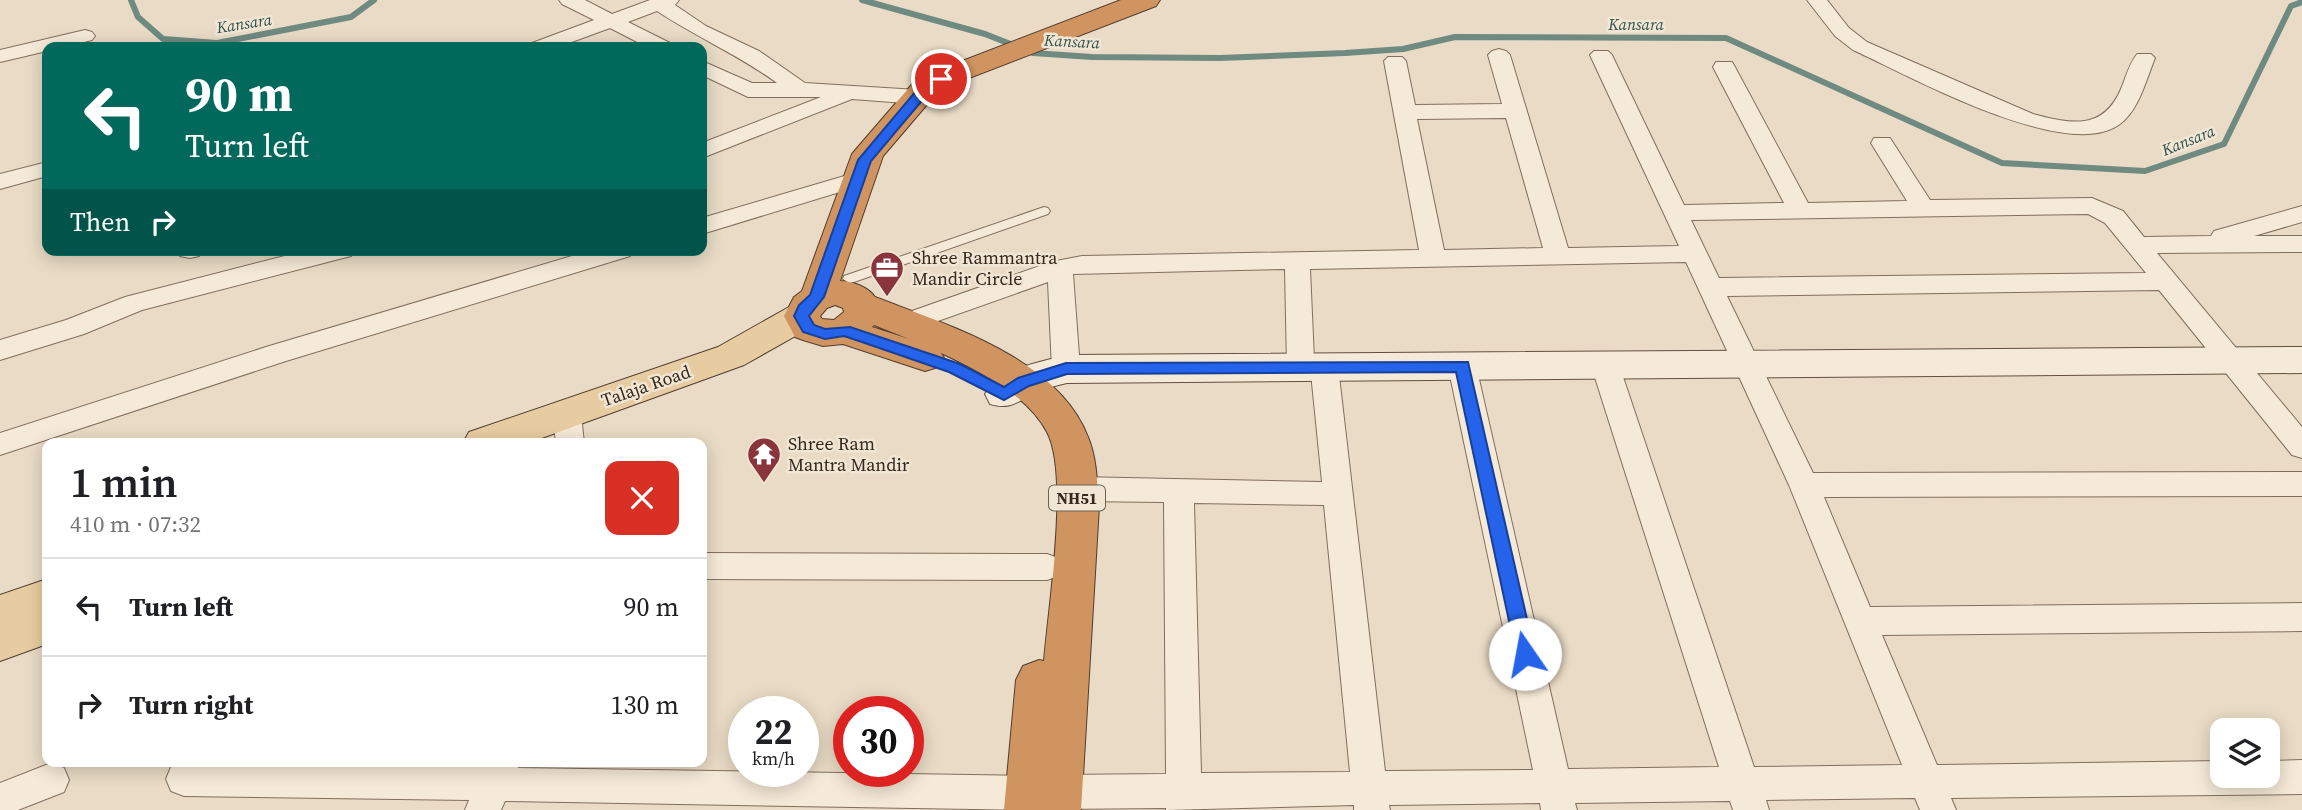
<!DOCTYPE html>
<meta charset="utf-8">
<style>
:root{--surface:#fff;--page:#f6f6f6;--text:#202124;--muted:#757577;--line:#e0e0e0}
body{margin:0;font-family:"Source Serif 4",serif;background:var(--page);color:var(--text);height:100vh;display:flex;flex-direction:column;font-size:26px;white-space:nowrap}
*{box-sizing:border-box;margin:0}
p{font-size:23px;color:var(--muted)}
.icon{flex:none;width:38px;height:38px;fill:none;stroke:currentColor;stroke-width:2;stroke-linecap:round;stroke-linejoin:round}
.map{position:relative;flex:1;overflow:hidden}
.sheet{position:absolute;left:42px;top:438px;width:665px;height:329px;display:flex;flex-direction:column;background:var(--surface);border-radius:14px;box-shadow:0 4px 18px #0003}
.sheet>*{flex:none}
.banner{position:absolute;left:42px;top:42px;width:665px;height:214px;border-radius:14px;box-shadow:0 4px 18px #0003;background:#00695c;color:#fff;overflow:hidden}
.fabs{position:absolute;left:2210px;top:718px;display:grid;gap:14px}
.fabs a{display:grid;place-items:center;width:70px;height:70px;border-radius:14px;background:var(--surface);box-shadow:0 4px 18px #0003;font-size:35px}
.speed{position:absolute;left:728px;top:696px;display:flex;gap:14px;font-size:35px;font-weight:700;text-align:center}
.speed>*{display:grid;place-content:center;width:91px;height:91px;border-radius:50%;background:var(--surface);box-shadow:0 4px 18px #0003;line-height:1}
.speed small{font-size:18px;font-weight:400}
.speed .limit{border:10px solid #d22;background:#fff;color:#111}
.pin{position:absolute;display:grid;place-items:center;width:60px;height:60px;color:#fff;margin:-30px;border:4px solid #fff;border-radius:50%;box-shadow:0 2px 7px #0007}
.me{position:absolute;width:77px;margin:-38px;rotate:348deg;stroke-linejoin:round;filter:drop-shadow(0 0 5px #0008)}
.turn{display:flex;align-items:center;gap:24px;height:147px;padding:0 28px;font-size:32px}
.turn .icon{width:91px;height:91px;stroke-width:2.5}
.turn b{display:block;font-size:49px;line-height:60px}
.then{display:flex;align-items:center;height:66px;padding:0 28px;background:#0003;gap:14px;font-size:26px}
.round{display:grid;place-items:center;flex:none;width:74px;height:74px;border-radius:14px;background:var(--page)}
.head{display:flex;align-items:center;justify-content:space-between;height:119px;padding:0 28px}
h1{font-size:42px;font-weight:600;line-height:52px}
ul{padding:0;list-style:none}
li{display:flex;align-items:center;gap:21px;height:98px;padding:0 28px;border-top:2px solid var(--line)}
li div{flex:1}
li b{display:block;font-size:26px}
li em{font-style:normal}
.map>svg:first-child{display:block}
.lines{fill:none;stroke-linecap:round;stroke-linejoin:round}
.stream{stroke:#6e8a81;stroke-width:6}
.lane-casing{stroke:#826e5d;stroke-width:2}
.street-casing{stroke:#826e5d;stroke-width:2}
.secondary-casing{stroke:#644f40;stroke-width:2}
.primary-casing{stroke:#503d31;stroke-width:2}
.highway-casing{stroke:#503d31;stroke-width:2}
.lane{fill:#f5e9d7;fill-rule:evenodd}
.street{fill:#f5e9d7;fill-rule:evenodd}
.secondary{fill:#f5e9d7;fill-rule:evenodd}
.primary{fill:#e8cca1;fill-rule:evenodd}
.highway{fill:#cf945f;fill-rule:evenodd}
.route{fill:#2563eb;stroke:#184099;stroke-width:2}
.labels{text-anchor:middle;stroke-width:5;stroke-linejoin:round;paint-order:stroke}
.far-water-label{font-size:16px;font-style:italic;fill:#30524d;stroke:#f1e6d4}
.shield{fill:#f1e6d4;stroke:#6d6155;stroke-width:2}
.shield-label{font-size:16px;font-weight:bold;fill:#34281f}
.poi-label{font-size:18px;fill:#34281f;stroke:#f1e6d4;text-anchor:start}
.street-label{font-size:18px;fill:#34281f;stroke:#f1e6d4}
</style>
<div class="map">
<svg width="2302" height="810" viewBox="0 0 2302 810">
<rect width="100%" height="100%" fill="#e9dbc5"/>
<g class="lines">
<!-- stream -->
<g class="stream">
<polyline points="131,0 138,17 163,39 217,43 351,17 374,0"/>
<polyline points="862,0 985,34 1033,53 1092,57 1220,58 1345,53 1403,49 1455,37 1726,38 2002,163 2145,171 2224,144 2291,6 2302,2"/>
</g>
<!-- lane casing -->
<g class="lane-casing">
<polygon id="lane" points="1044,207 1048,208 1050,211 1048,214 854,282 849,283 843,279 844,276"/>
</g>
<!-- street casing -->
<g class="street-casing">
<g id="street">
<path d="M 559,0 L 585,0 L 612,14 L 650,0 L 679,0 L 675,5 L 706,26 L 759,51 L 805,83 L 918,90 L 926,92 L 929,97 L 926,102 L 918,104 L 852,99 L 702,158 L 702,143 L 821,97 L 748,97 L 702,75 L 702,61 L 752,83 L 777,83 C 739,55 696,37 657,11 L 628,22 L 670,43 L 673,47 L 647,47 L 610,28 L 558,47 L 529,47 L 532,43 L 594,20 L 562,4 Z"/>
<path d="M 1807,0 L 1827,0 L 1849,28 L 1867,42 L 2033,114 C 2071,124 2103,131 2121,89 C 2126,77 2129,64 2137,54 L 2151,54 L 2155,58 C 2146,80 2139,110 2120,124 C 2067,164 1908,75 1853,50 L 1835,36 Z"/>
<polygon points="85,30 92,32 95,36 92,40 64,47 47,47 47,51 0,62 0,50"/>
<path d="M 1499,49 L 1506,51 L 1510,55 L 1568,248 L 1679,246 L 1590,55 L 1594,51 L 1608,51 L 1612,55 L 1684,205 L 1784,203 L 1713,67 L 1716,62 L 1732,62 L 1735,67 L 1808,203 L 1907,201 L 1871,143 L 1874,138 L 1890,138 L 1930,200 L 2092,198 L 2123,211 L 2144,237 L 2211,236 L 2214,231 L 2302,206 L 2302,222 L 2254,236 L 2302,236 L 2302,252 L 2157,253 L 2302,427 L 2302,458 L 2292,455 L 2159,290 L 1727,296 L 1813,473 L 2302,472 L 2302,496 L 1824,497 L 1870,607 L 2302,603 L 2302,631 L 1882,635 L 1937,765 L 2222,761 L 2222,775 L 2268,775 L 2268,761 L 2302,760 L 2302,794 L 1951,798 L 1956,810 L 1920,810 L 1915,798 L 1766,800 L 1769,810 L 1733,810 L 1730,801 L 1575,803 L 1577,810 L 1541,810 L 1540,803 L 1389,805 L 1390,810 L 1354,810 L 1354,805 L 1166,810 L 1166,808 L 1057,809 L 1044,802 L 1030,810 L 505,801 L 501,810 L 465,810 L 469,800 L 184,796 L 171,791 L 166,779 L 171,767 L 184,762 L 483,767 L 485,761 L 520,761 L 518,768 L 1030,776 L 1043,783 L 1057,775 L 1166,774 L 1164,502 L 1077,501 L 1067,497 L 1062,489 L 1067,481 L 1077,477 L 1322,482 L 1311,373 L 1301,377 L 1291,374 L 1287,367 L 1285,269 L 1073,274 L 1080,369 L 1076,376 L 1066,379 L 1056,376 L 1052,369 L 1048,282 L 904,333 L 895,331 L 891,324 L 895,317 L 1051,262 L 1082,256 L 1419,250 L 1384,61 L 1388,57 L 1402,57 L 1406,61 L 1415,105 L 1502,104 L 1488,55 L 1492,51 ZM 1506,118 L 1543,248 L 1444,250 L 1417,119 ZM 2088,214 L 2105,223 L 2146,273 L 1719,278 L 1691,220 ZM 1686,262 L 1789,485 L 1902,765 L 1754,767 L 1619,365 L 1615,358 L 1605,355 L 1595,358 L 1591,365 L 1719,767 L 1568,769 L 1476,366 L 1472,359 L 1462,356 L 1452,359 L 1448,366 L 1533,770 L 1385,771 L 1338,367 L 1334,360 L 1324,357 L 1314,360 L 1310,269 ZM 1194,503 L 1324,505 L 1350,772 L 1201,773 Z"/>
<polygon points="47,162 47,176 0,189 0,174"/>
<polygon points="858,172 866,174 870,179 866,184 702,234 702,218"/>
<polygon points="177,250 202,250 199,256 190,258 180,256"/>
<polygon points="308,250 354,250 351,256 142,310 84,334 0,360 0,340 66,320 125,297"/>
<polygon points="592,250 633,250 630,256 286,361 0,455 0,433 266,347"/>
<polygon points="567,403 577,407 581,414 584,443 556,443 553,414 557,407"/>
<polygon points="702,553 1047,554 1058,558 1063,567 1058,576 1047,580 702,579"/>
<polygon points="51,763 64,768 69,780 64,792 18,810 0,810 0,783"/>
</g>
</g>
<!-- secondary casing -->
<g class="secondary-casing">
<path id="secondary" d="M 2302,347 L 2302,373 L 1067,383 C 1057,385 1047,388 1039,391 C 1020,399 1012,411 990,404 L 985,394 C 999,368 1039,363 1066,355 Z"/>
</g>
<!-- primary casing -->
<g class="primary-casing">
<g id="primary">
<polygon points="802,303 815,307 820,316 815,325 744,365 528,443 463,443 469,432 718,347 789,307"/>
<polygon points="47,579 47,644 0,661 0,595"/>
</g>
</g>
<!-- highway casing -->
<g class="highway-casing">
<path id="highway" d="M 1121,0 L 1160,0 L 1156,6 L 951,85 L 936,94 L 883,156 L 840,281 C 852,281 868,287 875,297 C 947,325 1058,358 1088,437 C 1097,459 1097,483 1099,506 L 1081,810 L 1004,810 L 1016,680 L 1023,666 L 1039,660 L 1044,661 C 1048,610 1070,475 1047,432 C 1027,394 977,370 941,353 L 944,358 L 938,367 L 925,371 L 843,344 L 823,346 L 803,340 L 795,337 L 784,316 L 794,297 L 802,291 L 852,154 L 914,82 L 931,73 ZM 835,305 L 843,308 L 844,312 L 834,320 L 822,319 L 820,316 L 827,308 ZM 874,325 L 909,339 L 872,327 Z"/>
</g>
<!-- lane -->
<use href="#lane" class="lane"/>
<!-- street -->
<use href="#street" class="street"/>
<!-- secondary -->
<use href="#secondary" class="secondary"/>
<!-- primary -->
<use href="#primary" class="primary"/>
<!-- highway -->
<use href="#highway" class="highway"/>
</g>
<!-- route -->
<polygon class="route" points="941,75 945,76 945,82 930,91 871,161 824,297 809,316 814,325 825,329 850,327 960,364 1004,387 1018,378 1066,363 1468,362 1535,654 1532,660 1525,663 1519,660 1516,654 1456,372 1067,374 1029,386 1004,400 949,372 862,342 844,336 825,339 803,332 794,316 799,305 810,295 858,160 921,85"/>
<!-- icons -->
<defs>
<g id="office-pin" transform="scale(1.75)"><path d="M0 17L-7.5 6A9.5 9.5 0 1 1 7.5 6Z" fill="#8a343c" stroke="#f1e6d4"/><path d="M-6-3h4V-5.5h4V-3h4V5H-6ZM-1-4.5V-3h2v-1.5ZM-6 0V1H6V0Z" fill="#fff"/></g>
<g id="temple-pin" transform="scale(1.75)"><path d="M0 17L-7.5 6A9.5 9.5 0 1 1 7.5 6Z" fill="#8a343c" stroke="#f1e6d4"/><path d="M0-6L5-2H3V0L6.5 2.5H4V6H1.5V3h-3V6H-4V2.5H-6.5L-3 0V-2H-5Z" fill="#fff"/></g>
</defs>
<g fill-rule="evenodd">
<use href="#office-pin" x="887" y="268"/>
<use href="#temple-pin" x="764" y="454"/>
</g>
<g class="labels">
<!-- far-water labels -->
<g class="far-water-label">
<text transform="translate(244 23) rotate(-9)" y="6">Kansara</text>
<text x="1636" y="30">Kansara</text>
<text transform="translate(1072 41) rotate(3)" y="6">Kansara</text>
<text transform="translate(2188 140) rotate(-22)" y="6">Kansara</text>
</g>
<!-- shield labels -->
<rect class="shield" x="1049" y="485.5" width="56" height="25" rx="5"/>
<g class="shield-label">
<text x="1077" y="504">NH51</text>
</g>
<!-- poi labels -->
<g class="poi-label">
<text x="912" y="264">Shree Rammantra<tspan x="912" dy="21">Mandir Circle</tspan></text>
<text x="788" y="450">Shree Ram<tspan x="788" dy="21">Mantra Mandir</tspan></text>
</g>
<!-- street labels -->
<g class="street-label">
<text transform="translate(646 386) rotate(-19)" y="6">Talaja Road</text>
</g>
</g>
</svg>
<div class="fabs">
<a><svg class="icon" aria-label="layers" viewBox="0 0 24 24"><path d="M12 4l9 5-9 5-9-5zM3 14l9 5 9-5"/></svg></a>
</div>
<div class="speed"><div>22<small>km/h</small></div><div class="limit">30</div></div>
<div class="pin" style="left:941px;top:79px;background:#d93025"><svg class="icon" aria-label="arrive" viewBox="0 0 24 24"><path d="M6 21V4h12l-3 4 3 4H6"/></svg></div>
<svg class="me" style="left:1525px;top:654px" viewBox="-20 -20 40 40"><circle r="19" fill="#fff"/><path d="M0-13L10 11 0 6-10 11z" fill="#2563eb"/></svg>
<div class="banner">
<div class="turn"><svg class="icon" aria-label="left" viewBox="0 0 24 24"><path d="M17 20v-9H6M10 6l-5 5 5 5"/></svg><div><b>90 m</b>Turn left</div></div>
<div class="then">Then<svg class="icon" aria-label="right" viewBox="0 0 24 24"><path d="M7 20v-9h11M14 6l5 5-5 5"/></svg></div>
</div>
<section class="sheet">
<div class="head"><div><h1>1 min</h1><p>410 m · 07:32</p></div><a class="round" style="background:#d93025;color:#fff"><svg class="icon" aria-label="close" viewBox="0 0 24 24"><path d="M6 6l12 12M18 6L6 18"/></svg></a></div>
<ul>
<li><svg class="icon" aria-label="left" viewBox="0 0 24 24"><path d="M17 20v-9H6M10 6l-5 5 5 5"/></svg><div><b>Turn left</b></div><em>90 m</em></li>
<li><svg class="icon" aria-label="right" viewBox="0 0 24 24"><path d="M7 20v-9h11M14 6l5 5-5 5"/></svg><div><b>Turn right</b></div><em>130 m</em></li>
</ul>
</section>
</div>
